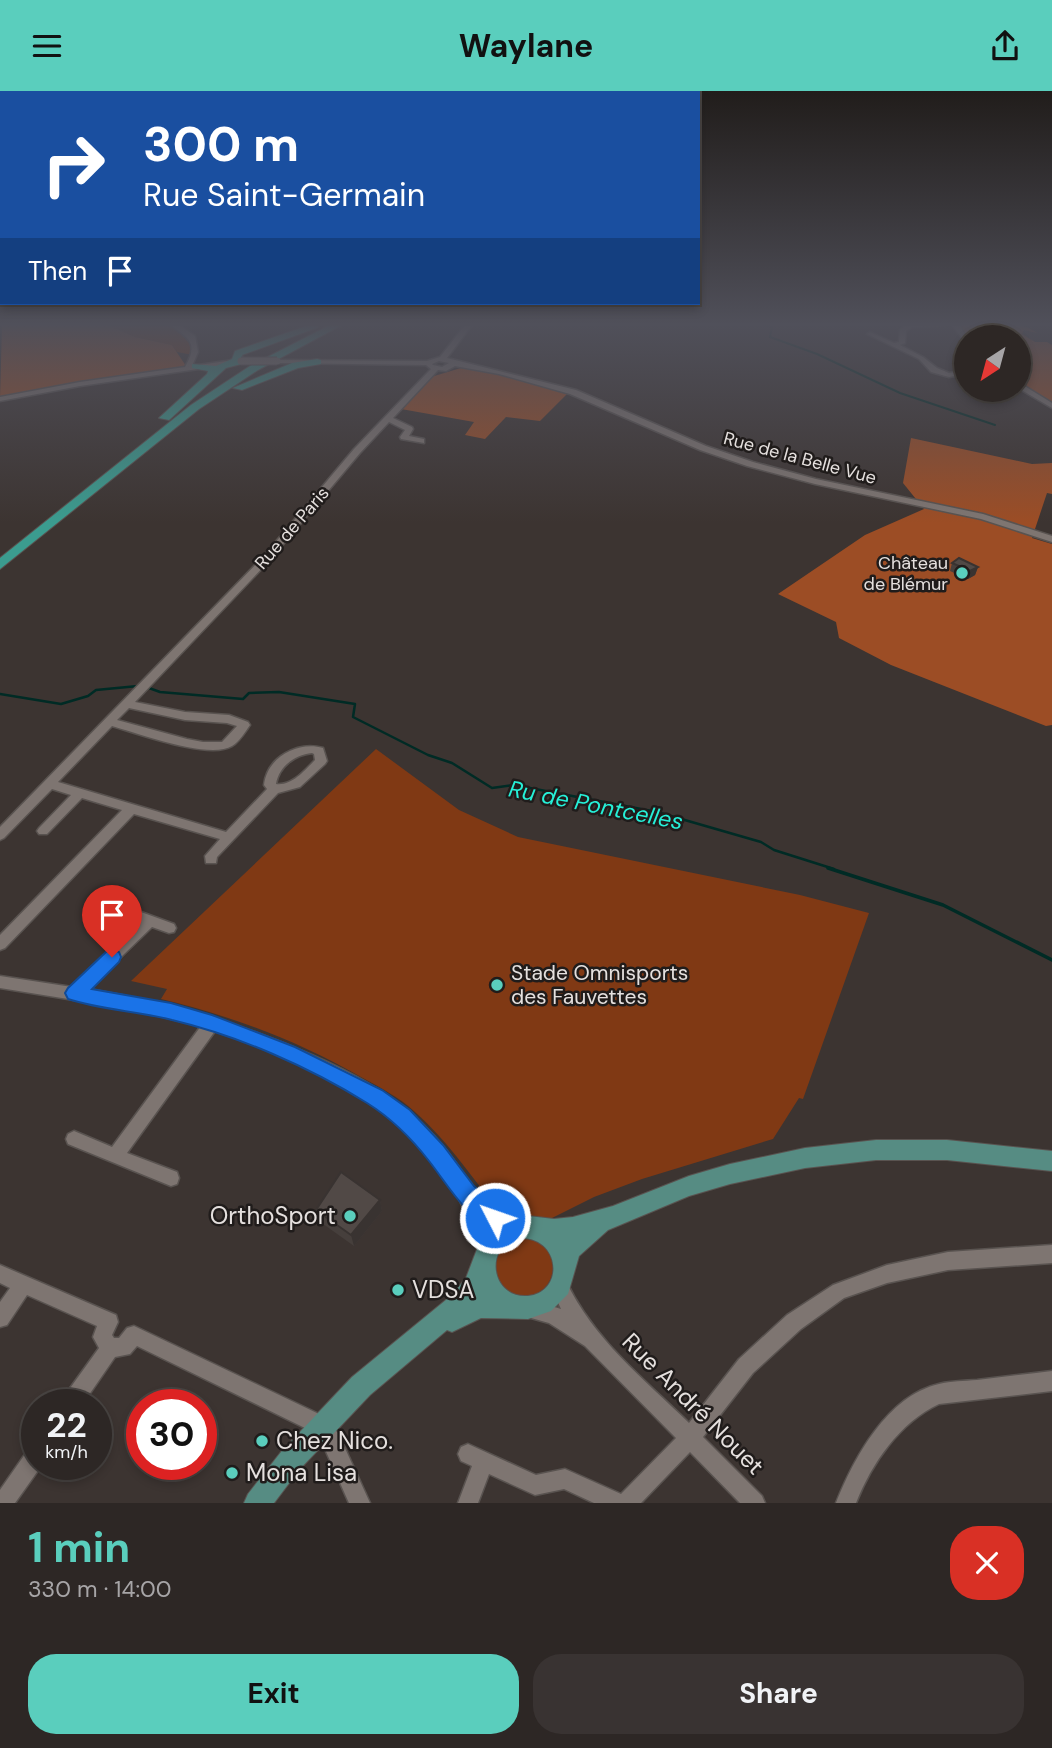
<!DOCTYPE html>
<meta charset="utf-8">
<style>
:root{--surface:#2d2725;--page:#393332;--text:#f1f3f6;--muted:#a7a5a7;--line:#484442;--accent:#5acebd}
body{margin:0;font-family:"DM Sans",sans-serif;background:var(--page);color:var(--text);height:100vh;display:flex;flex-direction:column;font-size:26px;white-space:nowrap}
*{box-sizing:border-box;margin:0}
p{font-size:23px;color:var(--muted)}
.icon{flex:none;width:38px;height:38px;fill:none;stroke:currentColor;stroke-width:2;stroke-linecap:round;stroke-linejoin:round}
.map{position:relative;height:1412px;overflow:hidden}
.sheet{display:flex;flex-direction:column;background:var(--surface);flex:1}
.sheet>*{flex:none}
.banner{position:absolute;left:0px;top:0px;width:700px;height:214px;box-shadow:0 4px 10px #0003,0 0 0 2px var(--line);background:#1a4fa0;color:#fff;overflow:hidden}
.needle{width:46px;rotate:216deg}
.buttons{position:absolute;left:954px;top:234px;display:grid;gap:14px}
.buttons a{display:grid;place-items:center;width:77px;height:77px;border-radius:50%;background:var(--surface);box-shadow:0 4px 10px #0003,0 0 0 2px var(--line);font-size:35px}
.speed{position:absolute;left:21px;top:1298px;display:flex;gap:14px;font-size:35px;font-weight:700;text-align:center}
.speed>*{display:grid;place-content:center;width:91px;height:91px;border-radius:50%;background:var(--surface);box-shadow:0 4px 10px #0003,0 0 0 2px var(--line);line-height:1}
.speed small{font-size:18px;font-weight:400}
.speed .limit{border:10px solid #d22;background:#fff;color:#111}
.pin{position:absolute;display:grid;place-items:center;width:60px;height:60px;color:#fff;margin:-72px -30px;border-radius:50% 50% 50% 0;rotate:-45deg;box-shadow:0 0 7px #0007}
.pin .icon{rotate:45deg}
.me{position:absolute;width:77px;margin:-38px;rotate:311deg;stroke-linejoin:round;filter:drop-shadow(0 0 5px #0008)}
.turn{display:flex;align-items:center;gap:24px;height:147px;padding:0 28px;font-size:32px}
.turn .icon{width:91px;height:91px;stroke-width:2.5}
.turn b{display:block;font-size:49px;line-height:60px}
.then{display:flex;align-items:center;height:66px;padding:0 28px;background:#0003;gap:14px;font-size:26px}
.round{display:grid;place-items:center;flex:none;width:74px;height:74px;border-radius:28px;background:var(--page)}
.headline{display:flex;align-items:center;justify-content:space-between;height:119px;padding:0 28px}
h1{font-size:42px;font-weight:700;line-height:52px;color:var(--accent)}
.primary-button{display:flex;gap:14px;margin-top:auto;padding:14px 28px}
.primary-button a{flex:1;height:80px;border-radius:28px;background:var(--accent);color:#111;font-size:28px;font-weight:700;line-height:80px;text-align:center}
.primary-button a+a{background:var(--page);color:var(--text)}
header{display:flex;justify-content:space-between;align-items:center;height:91px;padding:0 28px;background:var(--accent);color:#111;font-size:32px;font-weight:700}
.map>svg:first-child{display:block}
.green{fill:#803914}
.forest{fill:#9c4d25}
.lines{fill:none;stroke-linecap:round;stroke-linejoin:round}
.stream-far2{stroke:#002b25;stroke-width:2}
.stream-far1{stroke:#002b25;stroke-width:2.5}
.stream{stroke:#002b25;stroke-width:3.5}
.minor-casing{stroke:#595350;stroke-width:3}
.major-casing{stroke:#595350;stroke-width:2}
.highway-casing{stroke:#595350;stroke-width:2}
.minor{fill:#7e7571;fill-rule:evenodd}
.major{fill:#568c83;fill-rule:evenodd}
.highway{fill:#3b9c8f;fill-rule:evenodd}
.minor-bridge-casing{stroke:#595350;stroke-width:9;stroke-linecap:butt}
.minor-bridge{stroke:#7e7571;stroke-width:7}
.wall{fill:#463f3c}
.shaded-wall{fill:#393331}
.building{fill:#514946;stroke:#393331;stroke-width:2}
.route{fill:#1a73e8;stroke:#114b97;stroke-width:2}
.poi-dot{fill:#5acebd;stroke:#201c1b;stroke-width:2.5}
.labels{text-anchor:middle;stroke-width:5;stroke-linejoin:round;paint-order:stroke}
.far-street-label{font-size:18px;fill:#e5e0de;stroke:#201c1b}
.far-poi-label{font-size:18px;fill:#e5e0de;stroke:#201c1b;text-anchor:end}
.poi-label{font-size:21px;fill:#e5e0de;stroke:#201c1b;text-anchor:start}
.water-label{font-size:23px;font-style:italic;fill:#26f0d8;stroke:#201c1b}
.near-poi-label{font-size:24px;fill:#e5e0de;stroke:#201c1b;text-anchor:start}
.near-street-label{font-size:24px;fill:#e5e0de;stroke:#201c1b}
</style>
<header><svg class="icon" aria-label="menu" viewBox="0 0 24 24"><path d="M4 6h16M4 12h16M4 18h16"/></svg>Waylane<svg class="icon" aria-label="share" viewBox="0 0 24 24"><path d="M12 15V3M7 8l5-5 5 5M5 13v7h14v-7"/></svg></header>
<div class="map">
<svg width="1052" height="1412" viewBox="0 0 1052 1412">
<rect width="100%" height="100%" fill="#3c3431"/>
<!-- green -->
<g class="green">
<path d="M 108,234 C 136,234 191,223 193,264 L 177,261 L 172,254 L 135,246 Z"/>
<path d="M 376,658 L 459,719 L 518,746 L 800,804 L 869,822 L 803,1008 L 799,1007 L 773,1048 L 642,1088 L 594,1106 L 544,1131 L 505,1128 C 476,1092 449,1051 415,1021 C 399,1006 379,996 361,986 C 298,950 232,925 161,908 L 167,898 L 131,890 Z"/>
<circle cx="523" cy="1176" r="30"/>
</g>
<!-- forest -->
<g class="forest">
<polygon points="2,234 108,234 135,246 172,254 186,275 0,307"/>
<path d="M 960,234 C 983,234 1018,228 1037,242 L 1024,239 L 1022,243 L 1035,251 L 1047,251 L 1052,254 L 1052,314 L 1019,291 L 1018,247 L 968,247 Z"/>
<polygon points="461,277 501,282 568,302 540,330 506,326 485,348 465,344 474,331 401,318 431,286"/>
<polygon points="911,347 1032,373 1052,372 1052,403 1047,402 1032,447 1052,453 1052,634 1046,635 891,574 839,547 836,531 778,503 865,444 924,418 903,392"/>
</g>
<g class="lines">
<!-- stream-far2 -->
<polyline class="stream-far2" points="763,234 772,236 770,246 817,263 900,302 995,334"/>
<!-- stream-far1 -->
<g class="stream-far1">
<polyline points="149,597 160,601 243,608 249,602 279,601 355,613 353,626 428,664 452,672 492,697 514,694 657,721 761,751 774,759 834,778"/>
<polyline points="0,603 61,613 88,605 96,599 138,595"/>
</g>
<!-- stream -->
<polyline class="stream" points="828,777 943,814 1052,869"/>
<!-- minor casing -->
<g class="minor-casing">
<g id="minor">
<path d="M 171,234 L 179,234 L 195,245 L 198,261 L 192,275 L 240,268 L 244,270 L 240,272 L 80,295 L 0,310 L 0,306 L 80,291 L 185,276 C 199,252 189,248 171,234 Z"/>
<path d="M 465,234 L 472,234 L 447,267 L 576,299 L 706,355 L 753,371 L 816,388 L 983,423 L 1052,445 L 1052,451 L 981,428 L 815,393 L 747,375 L 700,359 L 570,303 L 499,283 L 455,275 L 446,280 L 438,279 L 393,327 L 412,336 L 413,338 L 409,345 L 424,348 L 424,352 L 401,348 L 400,346 L 405,339 L 389,331 L 360,362 L 269,470 L 135,611 L 185,621 L 229,624 L 248,631 L 250,634 C 245,641 239,651 232,655 C 209,669 137,642 112,635 L 58,691 L 226,741 L 267,698 L 264,694 C 267,666 298,650 323,657 L 327,670 L 325,673 L 300,696 L 278,702 L 217,766 L 216,772 L 206,772 L 205,765 L 220,748 L 134,723 L 5,857 L 0,859 L 0,844 L 122,719 L 82,707 L 47,743 L 39,743 L 37,740 L 39,737 L 71,704 L 52,698 L 4,747 L 0,749 L 0,736 L 263,466 L 354,358 L 431,278 L 426,274 L 277,272 L 273,270 L 275,269 L 427,270 L 440,266 ZM 439,270 L 449,272 L 442,276 L 433,274 L 432,273 ZM 129,617 L 185,629 L 227,632 L 237,635 L 222,651 L 203,651 L 187,648 L 117,629 ZM 312,662 L 314,663 L 315,669 C 304,680 292,695 276,693 C 279,675 295,664 312,662 Z"/>
<polygon points="905,234 946,234 912,236 906,240 905,252 900,254 923,266 937,277 949,282 966,279 966,283 949,286 931,281 919,268 867,243 870,241 894,252 899,251 900,239"/>
<polygon points="952,234 959,234 967,247 966,252"/>
<polygon points="1018,291 1052,312 1052,317 1018,297"/>
<path d="M 130,817 L 174,833 L 176,837 L 174,841 L 169,842 L 152,836 L 88,898 C 166,911 240,932 312,964 C 346,979 380,996 408,1020 C 427,1036 444,1055 458,1075 C 463,1082 467,1091 472,1098 C 480,1109 507,1123 520,1129 L 523,1135 L 520,1141 L 514,1144 L 488,1132 L 496,1158 L 493,1164 L 487,1167 L 481,1164 C 472,1144 468,1124 457,1104 C 407,1015 309,970 215,940 L 127,1062 L 177,1081 L 179,1087 L 177,1093 L 171,1095 L 68,1053 L 66,1048 L 68,1043 L 74,1040 L 112,1056 L 201,935 L 130,918 L 0,897 L 0,885 L 72,896 L 140,831 L 125,826 L 123,822 L 125,818 Z"/>
<path d="M 1052,1154 L 1052,1172 L 948,1179 L 887,1192 L 844,1207 L 801,1238 L 753,1282 L 703,1346 L 762,1405 L 765,1412 L 740,1412 L 690,1361 L 641,1412 L 594,1412 L 564,1398 L 535,1404 L 489,1383 L 478,1412 L 458,1412 L 472,1375 L 461,1370 L 458,1363 L 461,1356 L 468,1353 L 536,1384 L 565,1378 L 621,1403 L 676,1347 L 585,1255 L 549,1232 L 524,1225 L 522,1218 L 524,1211 L 531,1209 L 561,1218 L 551,1196 L 554,1190 L 560,1187 L 566,1190 C 593,1248 644,1288 689,1332 L 739,1268 L 787,1224 L 833,1194 L 887,1174 L 948,1161 Z"/>
<polygon points="0,1174 116,1224 118,1231 112,1244 114,1247 119,1247 127,1237 134,1235 321,1324 338,1342 370,1412 349,1412 324,1356 307,1338 137,1255 130,1263 115,1266 82,1314 60,1314 63,1307 99,1257 93,1246 97,1235 27,1204 7,1234 0,1236 0,1211 10,1197 0,1192"/>
<path d="M 1052,1280 L 1052,1300 L 939,1313 C 899,1332 872,1372 856,1412 L 836,1412 C 854,1367 887,1305 939,1293 C 951,1290 964,1290 977,1289 C 1002,1286 1027,1283 1052,1280 Z"/>
<polygon points="37,1353 37,1374 42,1374 15,1412 0,1412 0,1399 30,1356"/>
</g>
</g>
<!-- major casing -->
<g class="major-casing">
<path id="major" d="M 876,1049 L 947,1049 L 1052,1060 L 1052,1080 L 947,1069 L 876,1069 L 805,1077 L 730,1093 L 689,1105 L 608,1139 L 579,1165 L 568,1203 L 551,1220 L 528,1228 L 481,1227 L 452,1241 L 447,1239 L 370,1304 L 299,1379 L 274,1412 L 244,1412 L 248,1403 L 281,1361 L 352,1286 L 452,1204 L 466,1187 L 482,1145 L 497,1132 L 520,1124 L 554,1128 L 573,1126 L 613,1115 L 689,1085 L 730,1073 L 805,1057 ZM 520,1147 C 561,1146 565,1201 528,1205 C 490,1208 483,1153 520,1147 Z"/>
</g>
<!-- highway casing -->
<g class="highway-casing">
<g id="highway">
<polygon points="309,234 319,236 242,264 245,272 226,277 169,329 159,327 207,283 208,280 192,277 192,273 216,275 232,268 235,260"/>
<polygon points="330,234 342,234 258,279 199,318 0,478 0,467 191,314 250,275"/>
<polygon points="317,268 321,269 321,273 298,277 242,299 233,297 292,272"/>
</g>
</g>
<!-- minor -->
<use href="#minor" class="minor"/>
<!-- major -->
<use href="#major" class="major"/>
<!-- highway -->
<use href="#highway" class="highway"/>
<!-- minor-bridge casing -->
<g class="minor-bridge-casing">
<polyline id="minor-bridge" points="241,270 277,270"/>
</g>
<!-- minor-bridge -->
<use href="#minor-bridge" class="minor-bridge"/>
</g>
<!-- wall -->
<g class="wall">
<polygon points="952,472 978,476 975,484 968,488 950,480"/>
<polygon points="380,1109 382,1120 354,1155 319,1130 316,1119"/>
</g>
<!-- shaded-wall -->
<g class="shaded-wall">
<polygon points="978,476 975,484 968,488 970,480"/>
<polygon points="380,1109 382,1120 354,1155 351,1144"/>
</g>
<!-- building -->
<g class="building">
<polygon points="959,467 978,476 970,480 952,472"/>
<polygon points="341,1081 380,1109 351,1144 316,1119"/>
</g>
<!-- sky -->
<linearGradient id="sky" x2="0" y2="1"><stop stop-color="#211d1b"/><stop offset="0.54" stop-color="#50505a"/><stop offset="1" stop-color="#50505a" stop-opacity="0"/></linearGradient>
<rect width="1052" height="432" fill="url(#sky)"/>
<!-- route -->
<path class="route" d="M 112,859 L 119,861 L 121,866 L 119,871 L 92,898 L 171,912 L 212,924 L 295,956 L 382,999 L 410,1019 L 443,1054 L 474,1095 L 503,1120 L 506,1127 L 503,1135 L 495,1138 C 465,1126 448,1094 429,1070 C 412,1048 391,1027 367,1012 C 309,976 239,945 172,929 C 138,920 101,919 68,908 L 65,902 L 68,897 L 106,861 Z"/>
<!-- markers -->
<g class="poi-dot">
<circle cx="962" cy="482" r="7"/>
<circle cx="497" cy="894" r="7"/>
<circle cx="350" cy="1125" r="7"/>
<circle cx="398" cy="1199" r="7"/>
<circle cx="262" cy="1350" r="7"/>
<circle cx="232" cy="1382" r="7"/>
</g>
<g class="labels">
<!-- far-street labels -->
<g class="far-street-label">
<text transform="translate(800 367) rotate(15)" y="6">Rue de la Belle Vue</text>
<text transform="translate(292 437) rotate(-49)" y="6">Rue de Paris</text>
</g>
<!-- far-poi labels -->
<g class="far-poi-label">
<text x="948" y="478">Château<tspan x="948" dy="21">de Blémur</tspan></text>
</g>
<!-- poi labels -->
<g class="poi-label">
<text x="511" y="889">Stade Omnisports<tspan x="511" dy="24">des Fauvettes</tspan></text>
</g>
<!-- water labels -->
<g class="water-label">
<text transform="translate(596 714) rotate(11)" y="8">Ru de Pontcelles</text>
</g>
<!-- near-poi labels -->
<g class="near-poi-label">
<text x="336" y="1133" text-anchor="end">OrthoSport</text>
<text x="412" y="1207">VDSA</text>
<text x="276" y="1358">Chez Nico.</text>
<text x="246" y="1390">Mona Lisa</text>
</g>
<!-- near-street labels -->
<g class="near-street-label">
<text transform="translate(693 1313) rotate(45)" y="8">Rue André Nouet</text>
</g>
</g>
</svg>
<div class="buttons">
<a><svg class="needle" viewBox="-14 -14 28 28"><path d="M0-13l5 13h-10z" fill="#e53935"/><path d="M0 13l5-13h-10z" fill="#a7a5a7"/></svg></a>
</div>
<div class="speed"><div>22<small>km/h</small></div><div class="limit">30</div></div>
<div class="pin" style="left:112px;top:866px;background:#d93025"><svg class="icon" aria-label="arrive" viewBox="0 0 24 24"><path d="M6 21V4h12l-3 4 3 4H6"/></svg></div>
<svg class="me" style="left:495px;top:1127px" viewBox="-20 -20 40 40"><circle r="17" fill="#1a73e8" stroke="#fff" stroke-width="3"/><path d="M0-11L8 9 0 5-8 9z" fill="#fff"/></svg>
<div class="banner">
<div class="turn"><svg class="icon" aria-label="right" viewBox="0 0 24 24"><path d="M7 20v-9h11M14 6l5 5-5 5"/></svg><div><b>300 m</b>Rue Saint-Germain</div></div>
<div class="then">Then<svg class="icon" aria-label="arrive" viewBox="0 0 24 24"><path d="M6 21V4h12l-3 4 3 4H6"/></svg></div>
</div>
</div>
<section class="sheet">
<div class="headline"><div><h1>1 min</h1><p>330 m · 14:00</p></div><a class="round" style="background:#d93025;color:#fff"><svg class="icon" aria-label="close" viewBox="0 0 24 24"><path d="M6 6l12 12M18 6L6 18"/></svg></a></div>
<div class="primary-button"><a>Exit</a><a>Share</a></div>
</section>
